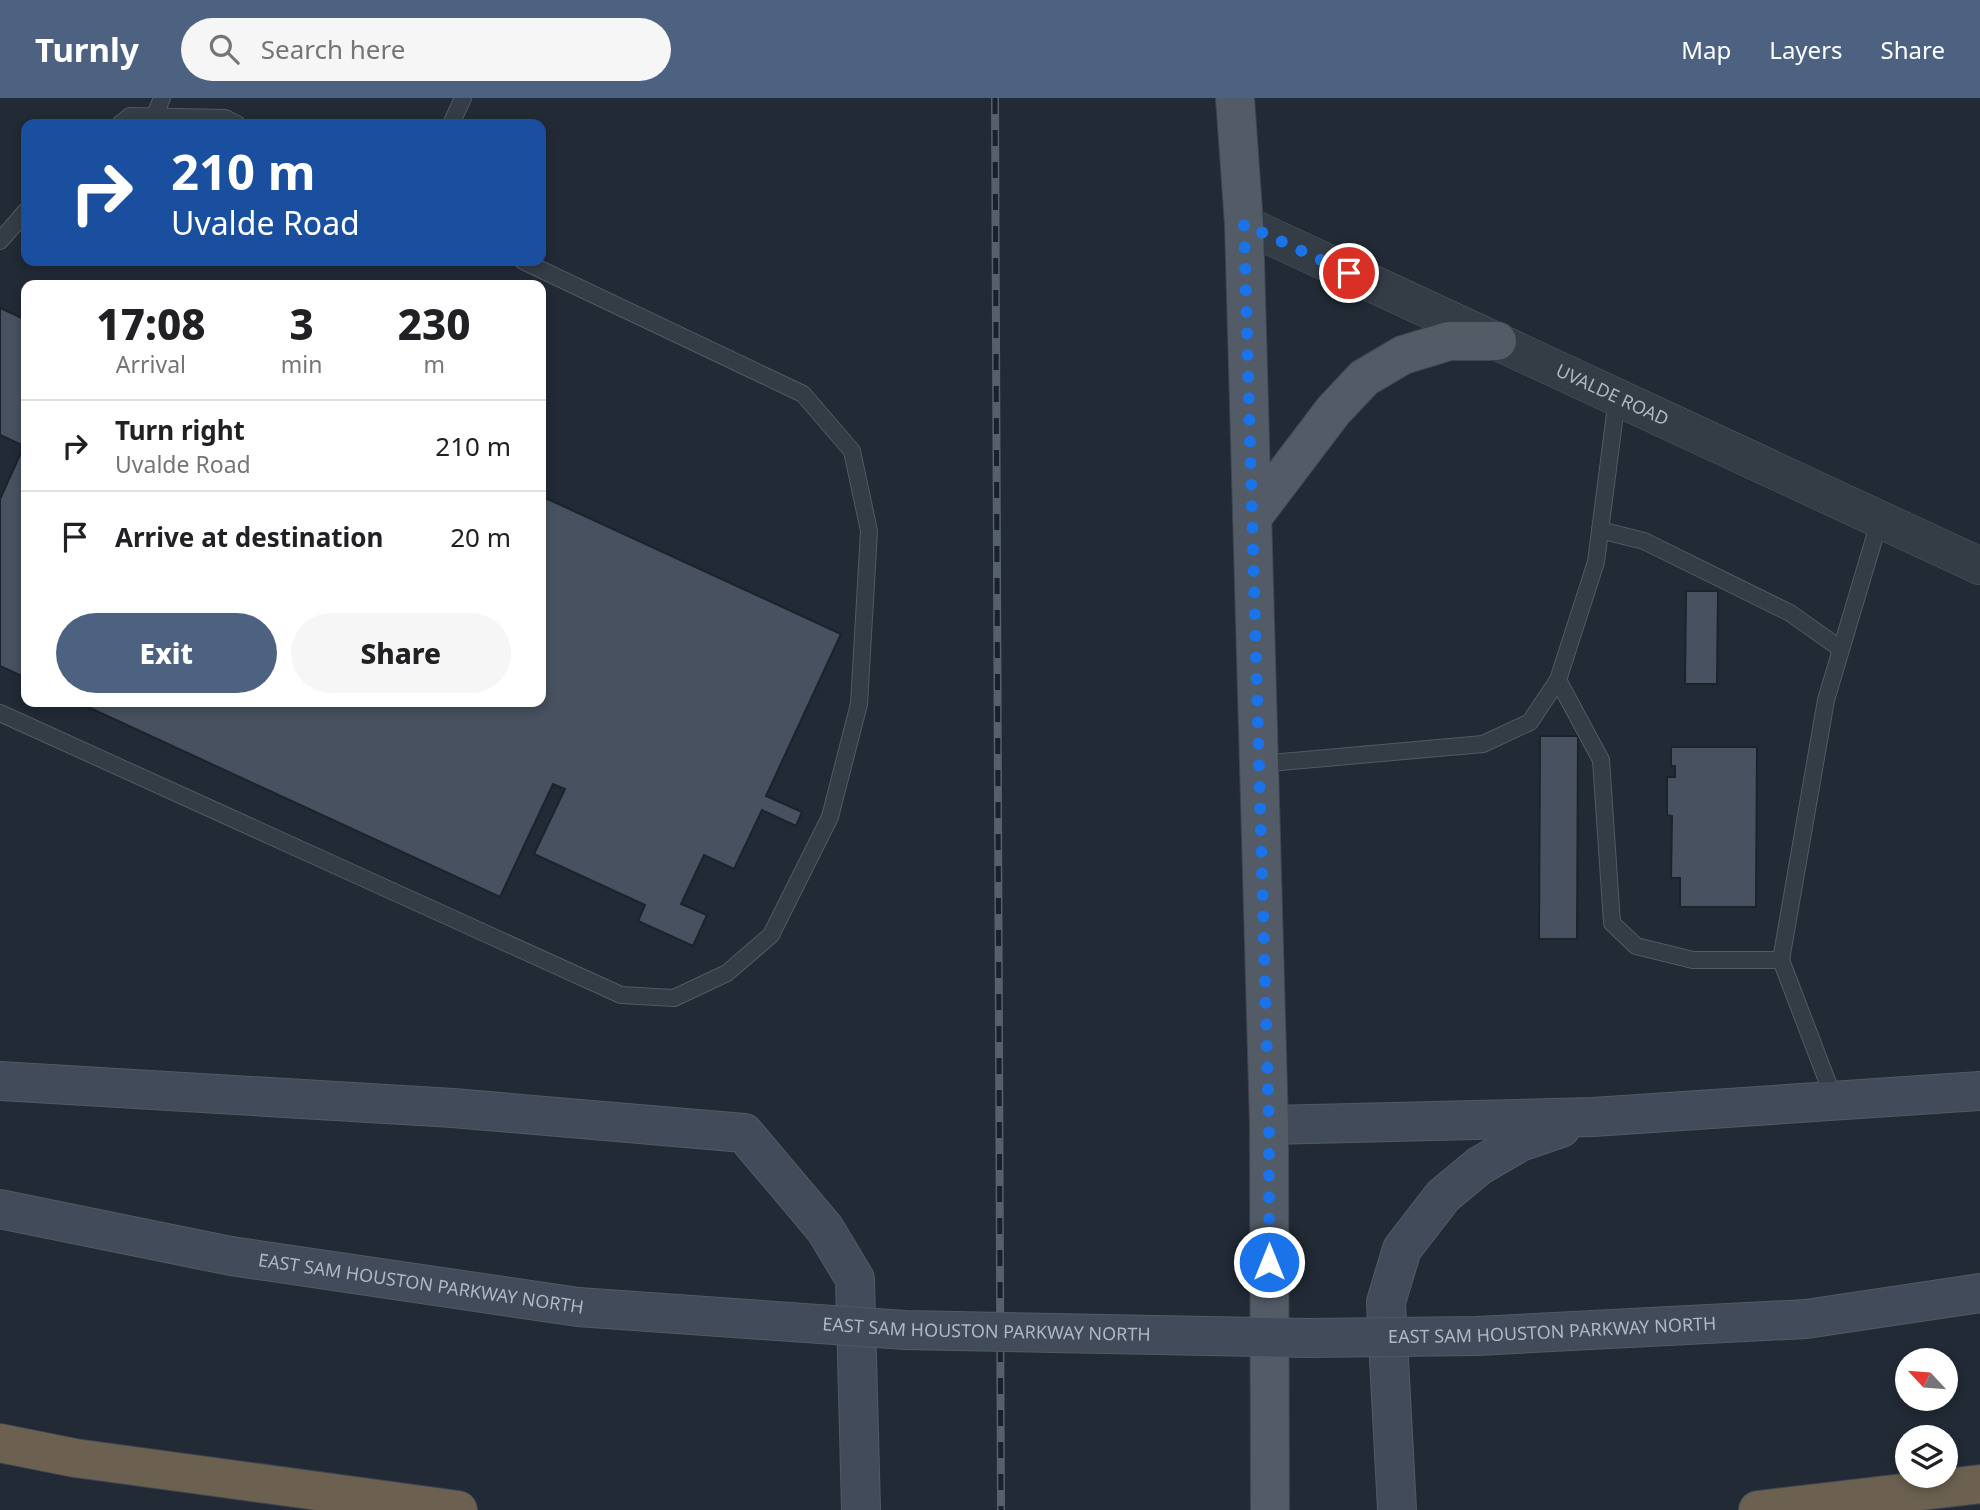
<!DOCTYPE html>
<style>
:root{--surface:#fff;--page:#f6f6f6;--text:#202124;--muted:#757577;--line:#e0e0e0;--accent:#4d6281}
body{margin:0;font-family:"Noto Sans",sans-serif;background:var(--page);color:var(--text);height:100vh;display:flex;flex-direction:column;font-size:26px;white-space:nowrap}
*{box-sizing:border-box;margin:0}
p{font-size:23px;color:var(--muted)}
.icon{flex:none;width:38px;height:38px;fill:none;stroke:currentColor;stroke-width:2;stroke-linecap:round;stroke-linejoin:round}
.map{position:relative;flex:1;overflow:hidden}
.details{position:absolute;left:21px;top:182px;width:525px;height:427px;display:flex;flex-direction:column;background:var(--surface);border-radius:14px;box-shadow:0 4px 10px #0003}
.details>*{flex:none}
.guide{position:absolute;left:21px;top:21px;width:525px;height:147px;border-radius:14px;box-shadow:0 4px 10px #0003;background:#1a4fa0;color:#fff;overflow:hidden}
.needle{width:46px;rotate:296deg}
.fabs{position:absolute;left:1895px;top:1250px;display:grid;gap:14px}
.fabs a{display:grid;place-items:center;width:63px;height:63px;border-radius:50%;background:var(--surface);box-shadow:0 4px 10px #0003;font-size:35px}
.pin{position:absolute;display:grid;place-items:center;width:60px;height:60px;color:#fff;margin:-30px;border:4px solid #fff;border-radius:50%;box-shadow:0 2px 7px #0007}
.me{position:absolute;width:77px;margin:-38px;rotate:0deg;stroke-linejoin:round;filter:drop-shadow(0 0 5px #0008)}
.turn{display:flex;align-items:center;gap:24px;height:147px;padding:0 35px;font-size:32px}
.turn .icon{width:91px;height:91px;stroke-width:2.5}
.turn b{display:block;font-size:49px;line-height:60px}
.eta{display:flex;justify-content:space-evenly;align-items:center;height:119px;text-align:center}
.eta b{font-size:42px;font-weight:800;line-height:49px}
.button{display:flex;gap:14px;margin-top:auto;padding:14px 35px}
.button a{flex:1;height:80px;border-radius:42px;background:var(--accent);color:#fff;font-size:28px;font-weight:800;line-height:80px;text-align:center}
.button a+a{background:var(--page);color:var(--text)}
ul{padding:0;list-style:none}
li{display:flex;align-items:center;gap:21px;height:91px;padding:0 35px;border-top:2px solid var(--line)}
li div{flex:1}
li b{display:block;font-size:26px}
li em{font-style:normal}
header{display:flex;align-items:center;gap:42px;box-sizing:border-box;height:98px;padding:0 35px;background:var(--accent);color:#fff}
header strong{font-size:33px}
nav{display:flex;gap:38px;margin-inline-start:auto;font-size:24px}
.search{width:490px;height:63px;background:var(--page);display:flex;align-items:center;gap:18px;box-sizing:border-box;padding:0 24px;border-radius:38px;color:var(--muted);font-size:26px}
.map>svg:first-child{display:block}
.building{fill:#47515f;stroke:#1b232d;stroke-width:2}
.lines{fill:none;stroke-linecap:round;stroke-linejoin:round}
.service-casing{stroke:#515a64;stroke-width:18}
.tertiary-casing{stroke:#515a64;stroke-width:38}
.secondary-casing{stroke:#515a64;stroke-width:40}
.primary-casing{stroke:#3d4550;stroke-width:40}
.motorway-casing{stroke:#3e4751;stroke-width:40}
.service{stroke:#343c46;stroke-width:16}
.tertiary{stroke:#343c46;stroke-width:37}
.secondary{stroke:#424b59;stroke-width:38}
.primary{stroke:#525b66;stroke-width:38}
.motorway{stroke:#6c6151;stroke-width:38}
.rail-casing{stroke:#56606d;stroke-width:8}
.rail{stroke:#1a212a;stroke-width:5;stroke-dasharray:16;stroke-linecap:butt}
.secondary-bridge-casing{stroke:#515a64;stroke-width:40;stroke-linecap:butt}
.secondary-bridge{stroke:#424b59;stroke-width:38}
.route{stroke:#1a73e8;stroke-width:12;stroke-dasharray:0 21.6}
.labels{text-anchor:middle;stroke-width:7;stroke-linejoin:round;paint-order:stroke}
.street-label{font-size:18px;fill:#aeb7c3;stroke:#1a212a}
</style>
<header>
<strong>Turnly</strong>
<div class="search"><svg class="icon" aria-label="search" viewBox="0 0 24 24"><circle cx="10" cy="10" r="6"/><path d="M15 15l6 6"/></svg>Search here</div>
<nav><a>Map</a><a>Layers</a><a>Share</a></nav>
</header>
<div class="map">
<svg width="1980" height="1412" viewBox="0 0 1980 1412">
<rect width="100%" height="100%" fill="#212a35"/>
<!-- building -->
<g class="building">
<polygon points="0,210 26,222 26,580 0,568 0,401 24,348 0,337"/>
<polygon points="541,398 841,536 766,698 802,714 796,728 762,712 734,771 704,757 681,806 707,817 693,848 638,823 645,807 534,756 565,691 553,686 500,799 77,604 541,604"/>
<polygon points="1686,493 1718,493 1717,586 1685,586"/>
<polygon points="1540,638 1578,638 1577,841 1539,841"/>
<polygon points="1671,649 1757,649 1756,809 1680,809 1680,780 1671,780 1672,718 1667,717 1667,679 1675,679 1675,668 1671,668"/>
</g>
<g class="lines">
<!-- service casing -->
<g class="service-casing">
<g id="service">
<polyline points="154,19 162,0"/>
<polyline points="120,26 130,18 225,20 237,26"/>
<polyline points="451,26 463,0"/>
<polyline points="0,143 26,113"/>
<polyline points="1600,432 1644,443 1790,515 1841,551"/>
<polyline points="1558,582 1601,662 1612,825 1636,848 1693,862 1781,862 1834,1001"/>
<polyline points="0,615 621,897 674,900 727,875 771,837 830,719 859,606 869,433 852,353 803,296 523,163"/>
<polyline points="1259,666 1483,646 1530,624 1558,582 1596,464 1617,300"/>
<polyline points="1781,862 1826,602 1880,421"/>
</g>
</g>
<!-- tertiary casing -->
<g class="tertiary-casing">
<g id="tertiary">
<path id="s1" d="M 1244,126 L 1980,468"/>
</g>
</g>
<!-- secondary casing -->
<g class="secondary-casing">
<g id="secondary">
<polyline points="0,983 453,1010 744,1035 825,1131 855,1181 861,1412"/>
<polyline points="1269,1027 1593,1019 1980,993"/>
<polyline points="0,1111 231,1158"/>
<polyline points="1806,1221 1980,1195"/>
<polyline points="1397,1412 1386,1204 1402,1151 1443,1098 1479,1068 1520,1044 1561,1030"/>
</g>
</g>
<!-- primary casing -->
<g class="primary-casing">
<g id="primary">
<polyline points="1235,0 1244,126 1269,1027 1270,1412"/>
<polyline points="1252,420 1333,313 1364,280 1403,257 1449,243 1497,243"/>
</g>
</g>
<!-- motorway casing -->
<g class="motorway-casing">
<g id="motorway">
<polyline points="0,1345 75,1360 458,1412"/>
<polyline points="1758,1412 1980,1386"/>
</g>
</g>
<!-- service -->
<use href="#service" class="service"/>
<!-- tertiary -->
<use href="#tertiary" class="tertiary"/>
<!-- secondary -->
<use href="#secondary" class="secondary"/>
<!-- primary -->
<use href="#primary" class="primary"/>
<!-- motorway -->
<use href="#motorway" class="motorway"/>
<!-- rail casing -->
<g class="rail-casing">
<polyline id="rail" points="995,0 1001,1412"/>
</g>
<!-- rail -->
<use href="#rail" class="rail"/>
<!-- secondary-bridge casing -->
<g class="secondary-bridge-casing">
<g id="secondary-bridge">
<path id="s2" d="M 231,1158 L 578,1209 L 905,1232 L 1309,1240 L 1477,1238 L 1806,1221"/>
</g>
</g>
<!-- secondary-bridge -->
<use href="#secondary-bridge" class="secondary-bridge"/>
</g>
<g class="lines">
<!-- route -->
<polyline class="route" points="1269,1164 1269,1027 1244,126 1349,175"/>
</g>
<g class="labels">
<!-- street labels -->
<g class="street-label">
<text dy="6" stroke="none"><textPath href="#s1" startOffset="406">UVALDE ROAD</textPath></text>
<text dy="6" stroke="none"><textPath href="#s2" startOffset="192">EAST SAM HOUSTON PARKWAY NORTH</textPath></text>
<text dy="6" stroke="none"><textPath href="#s2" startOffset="760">EAST SAM HOUSTON PARKWAY NORTH</textPath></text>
<text dy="6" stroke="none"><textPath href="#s2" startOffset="1326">EAST SAM HOUSTON PARKWAY NORTH</textPath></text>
</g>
</g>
</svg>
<div class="fabs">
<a><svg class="needle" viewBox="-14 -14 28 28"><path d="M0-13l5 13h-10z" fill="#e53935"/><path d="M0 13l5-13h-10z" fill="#757577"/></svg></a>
<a><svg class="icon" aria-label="layers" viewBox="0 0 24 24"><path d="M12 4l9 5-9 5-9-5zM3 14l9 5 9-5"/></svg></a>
</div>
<div class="pin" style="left:1349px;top:175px;background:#d93025"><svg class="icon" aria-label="arrive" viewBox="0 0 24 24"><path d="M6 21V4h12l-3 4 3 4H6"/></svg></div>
<svg class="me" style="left:1269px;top:1164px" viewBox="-20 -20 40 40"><circle r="17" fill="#1a73e8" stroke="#fff" stroke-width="3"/><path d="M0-11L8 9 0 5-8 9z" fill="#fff"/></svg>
<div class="guide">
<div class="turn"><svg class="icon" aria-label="right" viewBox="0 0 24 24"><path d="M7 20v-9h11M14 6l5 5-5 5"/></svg><div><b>210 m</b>Uvalde Road</div></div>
</div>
<section class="details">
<div class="eta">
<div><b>17:08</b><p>Arrival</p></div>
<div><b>3</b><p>min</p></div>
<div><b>230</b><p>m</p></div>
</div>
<ul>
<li><svg class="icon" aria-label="right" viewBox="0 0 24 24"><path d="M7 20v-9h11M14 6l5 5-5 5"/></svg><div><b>Turn right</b><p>Uvalde Road</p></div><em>210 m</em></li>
<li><svg class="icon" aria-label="arrive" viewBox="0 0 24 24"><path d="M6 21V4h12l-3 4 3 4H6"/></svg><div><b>Arrive at destination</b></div><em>20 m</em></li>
</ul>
<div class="button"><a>Exit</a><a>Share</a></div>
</section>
</div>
